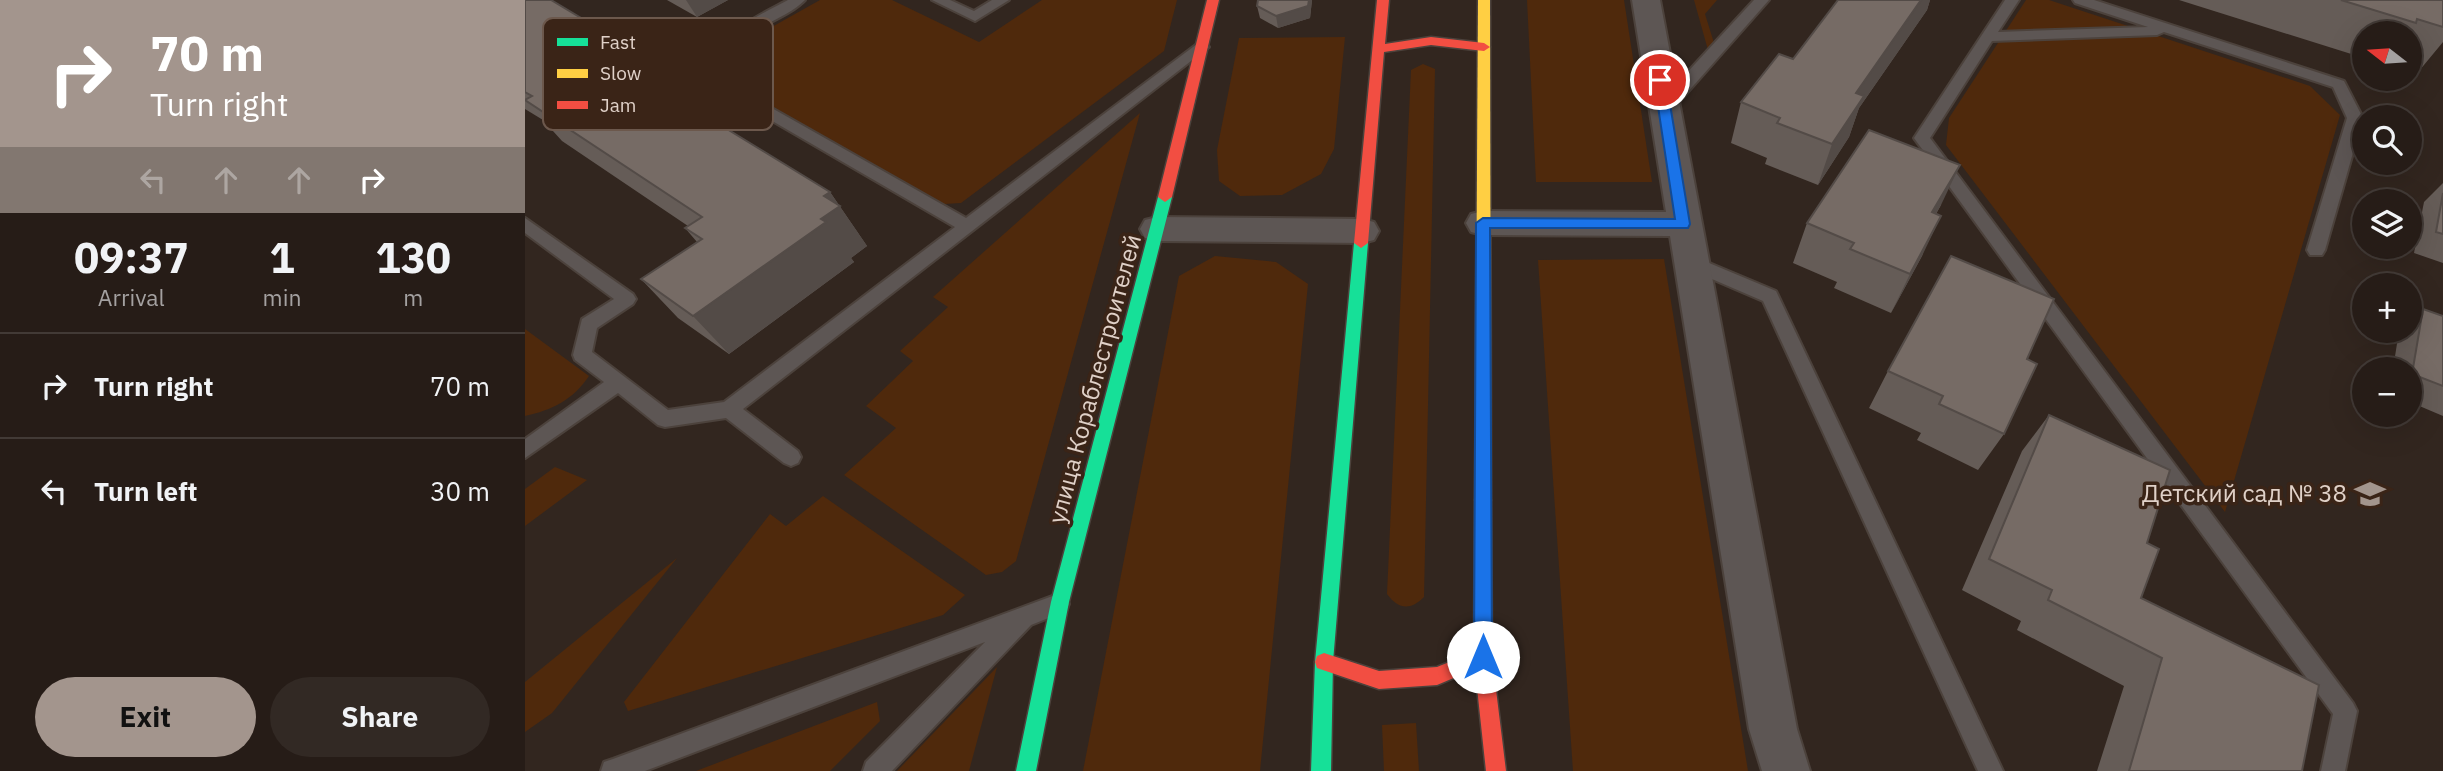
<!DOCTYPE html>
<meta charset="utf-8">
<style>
:root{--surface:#261c17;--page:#322924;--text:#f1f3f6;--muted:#a4a1a1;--line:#423a36;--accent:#a3958d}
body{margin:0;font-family:"IBM Plex Sans",sans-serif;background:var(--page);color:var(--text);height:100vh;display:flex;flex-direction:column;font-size:26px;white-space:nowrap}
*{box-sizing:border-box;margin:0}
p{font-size:23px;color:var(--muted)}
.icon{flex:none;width:38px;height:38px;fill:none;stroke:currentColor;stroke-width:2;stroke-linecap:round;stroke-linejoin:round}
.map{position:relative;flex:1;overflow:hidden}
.drawer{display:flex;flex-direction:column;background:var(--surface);width:525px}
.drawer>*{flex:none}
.top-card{background:#a3958d;color:#fff;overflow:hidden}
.needle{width:46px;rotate:287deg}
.controls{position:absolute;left:1827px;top:21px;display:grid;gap:14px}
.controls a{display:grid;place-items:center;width:70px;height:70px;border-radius:50%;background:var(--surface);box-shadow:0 7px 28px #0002,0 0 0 2px var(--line);font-size:35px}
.pin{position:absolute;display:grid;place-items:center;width:60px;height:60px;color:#fff;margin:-30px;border:4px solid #fff;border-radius:50%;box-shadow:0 2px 7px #0007}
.me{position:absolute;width:77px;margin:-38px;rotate:0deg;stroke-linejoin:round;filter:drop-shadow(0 0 5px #0008)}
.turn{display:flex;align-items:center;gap:24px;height:147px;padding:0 35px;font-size:32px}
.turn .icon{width:91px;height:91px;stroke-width:2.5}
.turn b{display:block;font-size:49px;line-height:60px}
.lanes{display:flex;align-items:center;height:66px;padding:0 35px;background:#0003;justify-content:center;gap:35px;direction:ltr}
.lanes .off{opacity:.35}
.eta{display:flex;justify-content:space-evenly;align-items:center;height:119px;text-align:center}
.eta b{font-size:42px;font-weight:700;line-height:49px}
.cta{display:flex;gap:14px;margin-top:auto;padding:14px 35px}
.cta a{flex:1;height:80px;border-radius:42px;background:var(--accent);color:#111;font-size:28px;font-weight:700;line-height:80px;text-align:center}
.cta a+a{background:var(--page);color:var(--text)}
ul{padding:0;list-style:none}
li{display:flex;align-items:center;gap:21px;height:105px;padding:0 35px;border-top:2px solid var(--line)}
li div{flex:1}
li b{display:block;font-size:26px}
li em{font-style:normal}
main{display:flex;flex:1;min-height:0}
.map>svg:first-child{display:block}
.green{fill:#4f290c}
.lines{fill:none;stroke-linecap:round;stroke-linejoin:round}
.lane-casing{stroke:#4c423c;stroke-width:4}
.street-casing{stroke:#4c423c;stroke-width:4}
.fast-casing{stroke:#4c423c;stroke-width:3}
.slow-casing{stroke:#4c423c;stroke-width:3}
.jam-casing{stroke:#4c423c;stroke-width:3}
.lane{fill:#5d5654;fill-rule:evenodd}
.street{fill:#5d5654;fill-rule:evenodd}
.fast{fill:#16e098;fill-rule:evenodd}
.slow{fill:#ffcf43;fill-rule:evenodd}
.jam{fill:#f24e42;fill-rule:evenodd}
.wall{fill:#655c57}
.shaded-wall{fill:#534b47}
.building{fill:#766b65;stroke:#534b47;stroke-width:2}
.route{fill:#1a73e8;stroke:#114b97;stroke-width:2}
.labels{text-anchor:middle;stroke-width:7;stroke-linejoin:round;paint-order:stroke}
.street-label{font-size:24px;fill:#e0d1c8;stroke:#3a2417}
.poi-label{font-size:24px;fill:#e0d1c8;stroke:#3a2417;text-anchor:end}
.key{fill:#3a2417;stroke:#6c584c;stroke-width:2}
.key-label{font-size:19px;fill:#e0d1c8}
</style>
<main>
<section class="drawer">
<div class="top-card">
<div class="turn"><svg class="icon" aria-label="right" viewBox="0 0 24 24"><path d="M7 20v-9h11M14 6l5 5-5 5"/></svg><div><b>70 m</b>Turn right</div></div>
<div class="lanes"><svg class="icon off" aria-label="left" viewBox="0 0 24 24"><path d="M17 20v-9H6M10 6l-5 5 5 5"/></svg><svg class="icon off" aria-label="ahead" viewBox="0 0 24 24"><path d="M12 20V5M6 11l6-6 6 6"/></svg><svg class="icon off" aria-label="ahead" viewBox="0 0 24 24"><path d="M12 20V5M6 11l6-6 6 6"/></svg><svg class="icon" aria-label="right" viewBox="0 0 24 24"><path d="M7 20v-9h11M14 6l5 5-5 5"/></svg></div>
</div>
<div class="eta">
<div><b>09:37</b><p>Arrival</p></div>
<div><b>1</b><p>min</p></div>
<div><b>130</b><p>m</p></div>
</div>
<ul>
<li><svg class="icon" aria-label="right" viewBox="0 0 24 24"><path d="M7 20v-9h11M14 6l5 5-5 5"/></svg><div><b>Turn right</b></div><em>70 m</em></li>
<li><svg class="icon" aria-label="left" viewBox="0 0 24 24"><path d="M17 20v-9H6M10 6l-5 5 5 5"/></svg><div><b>Turn left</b></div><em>30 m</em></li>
</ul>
<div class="cta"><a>Exit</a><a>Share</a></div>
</section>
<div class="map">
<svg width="1918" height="771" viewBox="0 0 1918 771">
<rect width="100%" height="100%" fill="#32261f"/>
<!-- green -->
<g class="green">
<polygon points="295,0 367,0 454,42 517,0 652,0 639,51 436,203 419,204 202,81 200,66 212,49 222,41"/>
<polygon points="1002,0 1099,0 1127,182 1011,182"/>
<polygon points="1169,0 1192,0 1180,14 1189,43 1183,50"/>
<polygon points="1501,0 1524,0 1785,86 1815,115 1700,512 1421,145 1424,118"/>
<polygon points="820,37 809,149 796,174 757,195 715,196 694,181 692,150 714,38"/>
<path d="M 898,64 L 910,69 L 899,597 C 885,611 873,609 862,594 L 886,70 Z"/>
<polygon points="615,113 491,561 477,572 461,575 319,475 371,428 341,406 388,361 375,351 423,307 408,297"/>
<polygon points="690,256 751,262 783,284 735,771 558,771 654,276"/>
<polygon points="1139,259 1223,771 1048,771 1013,260"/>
<path d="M 0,329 L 64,376 C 48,400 27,410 0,416 Z"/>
<polygon points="30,467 62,480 0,526 0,489"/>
<polygon points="298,496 440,595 418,615 103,711 99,702 245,514 261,526"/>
<polygon points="152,558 27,713 0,732 0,682"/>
<polygon points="472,667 444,771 372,771"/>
<polygon points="352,702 355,721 305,771 171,771"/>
<polygon points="891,723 894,771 859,771 857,725"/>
</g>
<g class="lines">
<!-- lane casing -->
<g class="lane-casing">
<g id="lane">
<path d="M 263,0 L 280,0 C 255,26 191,33 199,81 L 441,218 L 672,44 L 677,42 L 684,47 L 218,409 L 273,451 L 276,457 L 273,463 L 266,466 L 259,463 L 201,418 L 140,427 L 133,425 L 93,393 L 0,458 L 0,439 L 79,382 L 50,360 L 48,355 L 57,319 L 89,299 L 0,233 L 0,218 L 108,294 L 111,299 L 108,304 L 72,328 L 67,352 L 143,410 L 199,402 L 430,227 L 187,86 C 166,45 235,15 263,0 Z"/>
<polygon points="407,0 425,0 449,11 467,0 484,0 450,21"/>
<polygon points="1229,0 1244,0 1146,111 1134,111 1132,107 1134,103"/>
<polygon points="1480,0 1494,0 1473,32 1623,27 1550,3 1548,0 1569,0 1819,81 1838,118 1800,250 1797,255 1785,255 1782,250 1822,118 1808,87 1639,32 1632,35 1467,41 1405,138 1828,703 1832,711 1820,771 1796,771 1808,714 1389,138"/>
<polygon points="1165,255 1251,291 1478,771 1453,771 1238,301 1159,267 1156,262 1159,257"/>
<polygon points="533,594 541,597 544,604 541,611 506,625 367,771 338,771 341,762 460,642 120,771 76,771 79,762 88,759"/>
</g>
</g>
<!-- street casing -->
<g class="street-casing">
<g id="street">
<polygon points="1107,0 1135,0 1272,729 1285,771 1237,771 1224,729 1145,236 958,235 946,232 941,223 946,214 958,211 1141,212"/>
<polygon points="632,217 837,219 849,222 854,231 849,240 837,243 632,241 620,238 615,229 620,220"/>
</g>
</g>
<!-- fast casing -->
<g class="fast-casing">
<g id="fast">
<polygon points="640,192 647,197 544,602 511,771 491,771 526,602 633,197"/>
<polygon points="836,238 843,243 808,662 806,771 786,771 790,662 829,243"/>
</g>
</g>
<!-- slow casing -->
<g class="slow-casing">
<polygon id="slow" points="953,0 965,0 966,500 964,505 958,507 952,505 950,500"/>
</g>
<!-- jam casing -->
<g class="jam-casing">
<g id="jam">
<polygon points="682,0 694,0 647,197 640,202 633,197"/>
<polygon points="852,0 864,0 860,44 906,37 959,43 965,47 959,51 906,45 859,52 843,243 836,248 829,243"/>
<polygon points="958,493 964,495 966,500 967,657 981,771 961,771 950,669 912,685 854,689 792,668 790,662 792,656 799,653 854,671 912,667 949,652 950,500 952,495"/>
</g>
</g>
<!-- lane -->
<use href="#lane" class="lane"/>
<!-- street -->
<use href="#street" class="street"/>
<!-- fast -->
<use href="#fast" class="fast"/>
<!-- slow -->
<use href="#slow" class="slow"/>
<!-- jam -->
<use href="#jam" class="jam"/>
</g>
<!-- wall -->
<g class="wall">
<polygon points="0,0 132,86 305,192 342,246 326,258 329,262 204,354 153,318 116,279 172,242 160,228 163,226 37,141 18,120 0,109"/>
<polygon points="142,0 203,0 172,17"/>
<polygon points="733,0 787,0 785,18 753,28 735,18 732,6"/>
<polygon points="1313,0 1405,0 1402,10 1334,108 1324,137 1293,185 1240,164 1242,158 1206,143 1216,102 1268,59"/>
<polygon points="1654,0 1918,0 1918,42 1894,71 1885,68 1885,33 1839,33 1839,58"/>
<polygon points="1918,183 1918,263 1889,253 1899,202"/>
<polygon points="1416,205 1411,214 1397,256 1366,313 1309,288 1312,282 1268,263 1282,223"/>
<polygon points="1898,309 1918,316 1918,416 1885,402 1885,369 1868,369 1874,331 1885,331 1885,320"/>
<polygon points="1502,359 1479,434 1453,470 1392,440 1396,433 1344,408 1363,371"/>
<polygon points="1524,415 1622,543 1616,598 1777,771 1572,771 1599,686 1492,630 1496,621 1437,590 1497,451"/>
</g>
<!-- shaded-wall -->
<g class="shaded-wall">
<polygon points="161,0 203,0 172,17"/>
<polygon points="784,0 787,0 785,18 753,28 751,16"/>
<polygon points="1396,0 1405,0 1402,10 1334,108 1324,137 1293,185 1307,144 1331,93"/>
<polygon points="101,45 132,86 81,55"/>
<polygon points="1435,165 1416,205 1388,252 1407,212"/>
<polygon points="305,192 342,246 326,258 329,262 204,354 168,316 296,219 299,196"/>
<polygon points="1416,216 1397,256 1366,313 1385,274"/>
</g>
<!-- building -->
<g class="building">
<polygon points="0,0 26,0 101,45 81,55 305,192 299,196 315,206 296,219 301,222 168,316 116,279 177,239 160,228 177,217 0,100 7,96 0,92"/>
<polygon points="733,0 784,0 783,6 751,16 732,6"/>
<polygon points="1313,0 1396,0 1331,93 1339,96 1307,144 1252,123 1255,118 1216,102 1254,54 1268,59"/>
<polygon points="1816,0 1918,0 1918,27 1892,19 1891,23"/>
<polygon points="1344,130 1435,165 1407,212 1416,216 1385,274 1325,249 1329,243 1282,223"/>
<polygon points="1918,193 1918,234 1911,232"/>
<polygon points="1426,256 1529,299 1502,359 1512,364 1479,434 1414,404 1418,396 1363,371"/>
<polygon points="1898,309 1918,316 1918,386 1887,374"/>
<polygon points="1524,415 1645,470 1622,543 1634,549 1616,598 1794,685 1777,771 1604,771 1637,658 1523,600 1527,590 1464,559"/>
</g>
<!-- route -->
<polygon class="route" points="1135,76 1141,80 1165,224 1163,228 965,228 967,657 965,663 958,666 951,663 949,657 951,223 958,218 1150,219 1129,80"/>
<!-- icons -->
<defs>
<g id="school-bare" transform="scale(2.415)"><path d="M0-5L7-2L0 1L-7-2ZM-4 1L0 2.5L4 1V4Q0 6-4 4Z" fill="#a3958d" stroke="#3a2417" stroke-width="2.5" paint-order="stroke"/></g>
</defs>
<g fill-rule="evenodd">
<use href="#school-bare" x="1845" y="494"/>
</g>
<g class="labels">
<!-- street labels -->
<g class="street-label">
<text transform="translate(570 379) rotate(-75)" y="8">улица Кораблестроителей</text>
</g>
<!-- poi labels -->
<g class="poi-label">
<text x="1822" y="502">Детский сад № 38</text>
</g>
</g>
<!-- legend -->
<rect x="18" y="18" width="230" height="112" rx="10" class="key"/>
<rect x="32" y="38" width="31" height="8" fill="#16e098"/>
<rect x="32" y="69" width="31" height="9" fill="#ffcf43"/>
<rect x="32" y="101" width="31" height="8" fill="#f24e42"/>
<g class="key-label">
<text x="75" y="49">Fast</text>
<text x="75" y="80">Slow</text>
<text x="75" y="112">Jam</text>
</g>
</svg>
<div class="controls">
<a><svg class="needle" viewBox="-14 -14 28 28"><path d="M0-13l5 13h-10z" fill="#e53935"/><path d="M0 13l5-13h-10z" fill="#a4a1a1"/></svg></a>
<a><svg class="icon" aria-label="search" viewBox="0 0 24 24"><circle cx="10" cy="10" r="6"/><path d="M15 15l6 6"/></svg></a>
<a><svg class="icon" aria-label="layers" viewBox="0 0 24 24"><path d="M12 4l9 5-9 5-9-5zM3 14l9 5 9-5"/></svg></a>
<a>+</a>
<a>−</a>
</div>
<div class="pin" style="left:1135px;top:80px;background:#d93025"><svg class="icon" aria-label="arrive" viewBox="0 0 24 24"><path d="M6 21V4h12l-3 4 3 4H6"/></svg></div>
<svg class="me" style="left:958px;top:657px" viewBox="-20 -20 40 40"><circle r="19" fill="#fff"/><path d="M0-13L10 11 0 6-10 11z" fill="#1a73e8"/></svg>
</div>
</main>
